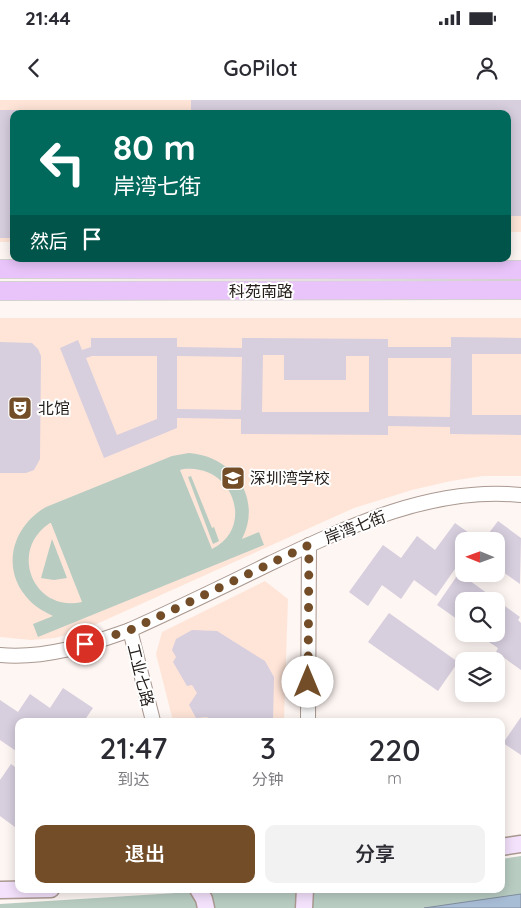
<!DOCTYPE html>
<html lang="zh">
<meta charset="utf-8">
<style>
:root{--surface:#fff;--page:#f2f2f3;--text:#2b2b33;--muted:#7c7c81;--accent:#724d28}
body{margin:0;font-family:Quicksand,"Noto Sans SC",sans-serif;background:var(--page);color:var(--text);height:100vh;display:flex;flex-direction:column;font-size:19px;white-space:nowrap}
*{box-sizing:border-box;margin:0}
p{font-size:16px;color:var(--muted)}
.icon{flex:none;width:28px;height:28px;fill:none;stroke:currentColor;stroke-width:2;stroke-linecap:round;stroke-linejoin:round}
.map{position:relative;flex:1;overflow:hidden}
.details{position:absolute;left:15px;top:618px;width:490px;height:175px;display:flex;flex-direction:column;background:var(--surface);border-radius:10px;box-shadow:0 2px 12px #0003}
.details>*{flex:none}
.top-card{position:absolute;left:10px;top:10px;width:501px;height:152px;border-radius:10px;box-shadow:0 2px 12px #0003;background:#00695c;color:#fff;overflow:hidden}
.needle{width:32px;rotate:271deg}
.buttons{position:absolute;left:455px;top:432px;display:grid;gap:10px}
.buttons a{display:grid;place-items:center;width:50px;height:50px;border-radius:10px;background:var(--surface);box-shadow:0 2px 12px #0003;font-size:25px}
.pin{position:absolute;display:grid;place-items:center;width:42px;height:42px;color:#fff;margin:-21px;border:2px solid #fff;border-radius:50%;box-shadow:0 1px 5px #0007}
.me{position:absolute;width:55px;margin:-28px;rotate:0deg;stroke-linejoin:round;filter:drop-shadow(0 0 4px #0008)}
.turn{display:flex;align-items:center;gap:18px;height:105px;padding:0 20px;font-size:22px}
.turn .icon{width:65px;height:65px;stroke-width:2.5}
.turn b{display:block;font-size:35px;line-height:42px}
.then{display:flex;align-items:center;height:48px;padding:0 20px;background:#0003;gap:10px;font-size:19px}
.eta{display:flex;justify-content:space-evenly;align-items:center;height:85px;text-align:center}
.eta b{font-size:30px;font-weight:600;line-height:35px}
.cta{display:flex;gap:10px;margin-top:auto;padding:10px 20px}
.cta a{flex:1;height:58px;border-radius:10px;background:var(--accent);color:#fff;font-size:20px;font-weight:600;line-height:58px;text-align:center}
.cta a+a{background:var(--page);color:var(--text)}
.status{display:flex;justify-content:space-between;align-items:center;height:35px;padding:0 25px;background:var(--surface);direction:ltr}
.status svg{height:14px;fill:currentColor}
header{display:flex;justify-content:space-between;align-items:center;height:65px;padding:0 20px;background:var(--surface);font-size:22px;font-weight:600}
.map>svg:first-child{display:block}
.built{fill:#ffe5d8}
.green{fill:#b8ccc2;fill-rule:evenodd}
.water{fill:#a7bcd5;stroke:#808d9d}
.building{fill:#d7cede;fill-rule:evenodd}
.lines{fill:none;stroke-linecap:round;stroke-linejoin:round}
.tertiary-casing{stroke:#aa9991;stroke-width:16}
.secondary-casing{stroke:#aa9991;stroke-width:19}
.primary-casing{stroke:#d3d2d1;stroke-width:20}
.tertiary{stroke:#fff;stroke-width:14}
.secondary{stroke:#f4e1fc;stroke-width:16}
.primary{stroke:#e9c4fa;stroke-width:18}
.route{stroke:#724d28;stroke-width:9;stroke-dasharray:0 16.2}
.labels{text-anchor:middle;stroke-width:4;stroke-linejoin:round;paint-order:stroke}
.street-label{font-size:16px;fill:#241e1b;stroke:#fff}
.poi-label{font-size:16px;fill:#241e1b;stroke:#fff;text-anchor:start}
</style>
<div class="status"><b>21:44</b><svg viewBox="0 0 49 12"><path d="M0 12V9h3v3zM5 12V6h3v6zM10 12V3h3v9zM15 12V0h3v12zM26 1h20v11H26zM47 4h2v5h-2z"/></svg></div>
<header><svg class="icon" aria-label="back" viewBox="0 0 24 24"><path d="M15 5l-7 7 7 7"/></svg>GoPilot<svg class="icon" aria-label="person" viewBox="0 0 24 24"><circle cx="12" cy="8" r="4"/><path d="M4 21q1-7 8-7t8 7"/></svg></header>
<div class="map">
<svg width="521" height="808" viewBox="0 0 521 808">
<rect width="100%" height="100%" fill="#fef6f3"/>
<!-- built -->
<g class="built">
<polygon points="0,0 521,0 521,132 508,132 508,14 14,14 14,142 0,142"/>
<polygon points="0,218 521,218 521,376 483,376 451,381 412,390 354,408 81,531 55,538 31,540 0,537"/>
<polygon points="265,481 288,499 284,621 173,621 156,554 162,532"/>
</g>
<!-- green -->
<g class="green">
<path d="M 189,353 C 233,356 263,398 242,439 L 259,432 L 264,445 L 38,537 L 33,524 L 53,516 C 45,512 37,508 30,501 C 0,471 11,427 46,407 L 172,356 ZM 184,369 C 234,364 255,428 212,449 L 180,370 ZM 50,423 L 51,423 L 82,502 C 33,513 8,450 50,423 Z"/>
<polygon points="191,376 212,428 214,427 219,441 213,444 188,377"/>
<polygon points="52,439 67,478 54,480 41,478"/>
<polygon points="521,756 521,808 0,808 0,804 240,789 501,789 501,759"/>
</g>
<!-- water -->
<polygon class="water" points="521,794 521,808 424,808"/>
<!-- building -->
<g class="building">
<polygon points="191,0 521,0 521,116 508,116 508,14 14,14 14,138 0,138 0,10 191,10"/>
<path d="M 451,237 L 521,238 L 521,254 L 472,254 L 472,315 L 521,315 L 521,335 L 450,334 L 450,327 L 388,326 L 388,335 L 241,334 L 241,319 L 177,318 L 177,328 L 104,358 L 60,248 L 78,240 L 82,250 L 91,247 L 91,238 L 177,238 L 177,247 L 242,248 L 242,238 L 388,239 L 388,247 L 451,247 ZM 263,255 L 284,255 L 284,280 L 346,280 L 346,256 L 369,256 L 369,312 L 262,312 ZM 92,256 L 157,256 L 157,319 L 117,335 L 86,258 ZM 177,256 L 242,257 L 241,310 L 177,309 ZM 388,258 L 451,258 L 450,317 L 388,316 Z"/>
<polygon points="0,242 32,243 38,249 41,256 40,359 34,370 26,373 0,373"/>
<polygon points="498,421 521,438 520,484 496,467 496,441 483,441"/>
<polygon points="455,423 476,438 474,441 464,441 464,456 436,496 414,480 401,499 382,485 368,506 349,492 383,445 401,458 417,436 435,450"/>
<polygon points="459,473 520,517 518,520 521,523 521,570 496,552 498,548 477,534 496,534 496,501 464,501 464,524 437,505"/>
<polygon points="389,513 458,562 438,591 368,542"/>
<polygon points="192,530 217,531 265,561 274,577 273,621 211,621 207,617 196,618 189,605 197,593 192,585 187,586 173,562 176,557 172,550 176,539"/>
<polygon points="63,588 93,608 84,621 19,621 19,653 0,640 0,600 18,612 30,594 50,608"/>
<polygon points="521,617 521,655 503,643"/>
<polygon points="11,664 19,670 19,699 17,701 19,702 19,730 0,716 0,680"/>
</g>
<g class="lines">
<!-- tertiary casing -->
<g class="tertiary-casing">
<g id="tertiary">
<polyline points="130,530 153,621"/>
<path d="M 0,555 C 45,559 88,545 130,530 C 177,509 224,486 271,463 C 349,426 433,386 521,395"/>
<polyline points="308,621 309,445"/>
</g>
</g>
<!-- secondary casing -->
<g class="secondary-casing">
<g id="secondary">
<polyline points="501,747 521,744"/>
<polyline points="198,789 204,799 206,808"/>
<polyline points="0,790 51,789"/>
<polyline points="304,808 305,789"/>
</g>
</g>
<!-- primary casing -->
<g class="primary-casing">
<g id="primary">
<polyline points="0,169 521,170"/>
<polyline points="0,191 521,190"/>
</g>
</g>
<!-- tertiary -->
<use href="#tertiary" class="tertiary"/>
<!-- secondary -->
<use href="#secondary" class="secondary"/>
<!-- primary -->
<use href="#primary" class="primary"/>
</g>
<g class="lines">
<!-- route -->
<polyline class="route" points="85,544 130,530 160,516 309,445 308,582"/>
</g>
<!-- icons -->
<defs>
<g id="theatre-square" transform="scale(1.25)"><rect x="-9" y="-9" width="18" height="18" rx="4" fill="#724d28" stroke="#fff"/><path d="M-5-5.5Q0-4 5-5.5V0Q5 5 0 6Q-5 5-5 0ZM-3.3-2.5H-1v1.5H-3.3ZM1-2.5H3.3v1.5H1ZM-2.8 1Q0 5.5 2.8 1Z" fill="#fff"/></g>
<g id="school-square" transform="scale(1.25)"><rect x="-9" y="-9" width="18" height="18" rx="4" fill="#724d28" stroke="#fff"/><path d="M0-5L7-2L0 1L-7-2ZM-4 1L0 2.5L4 1V4Q0 6-4 4Z" fill="#fff"/></g>
</defs>
<g fill-rule="evenodd">
<use href="#theatre-square" x="20" y="308"/>
<use href="#school-square" x="233" y="378"/>
</g>
<g class="labels">
<!-- street labels -->
<g class="street-label">
<text x="261" y="197">科苑南路</text>
<text transform="translate(355 427) rotate(-21)" y="6">岸湾七街</text>
<text transform="translate(141 575) rotate(76)" y="6">工业七路</text>
</g>
<!-- poi labels -->
<g class="poi-label">
<text x="38" y="314">北馆</text>
<text x="250" y="384">深圳湾学校</text>
</g>
</g>
</svg>
<div class="buttons">
<a><svg class="needle" viewBox="-14 -14 28 28"><path d="M0-13l5 13h-10z" fill="#e53935"/><path d="M0 13l5-13h-10z" fill="#7c7c81"/></svg></a>
<a><svg class="icon" aria-label="search" viewBox="0 0 24 24"><circle cx="10" cy="10" r="6"/><path d="M15 15l6 6"/></svg></a>
<a><svg class="icon" aria-label="layers" viewBox="0 0 24 24"><path d="M12 4l9 5-9 5-9-5zM3 14l9 5 9-5"/></svg></a>
</div>
<div class="pin" style="left:85px;top:544px;background:#d93025"><svg class="icon" aria-label="arrive" viewBox="0 0 24 24"><path d="M6 21V4h12l-3 4 3 4H6"/></svg></div>
<svg class="me" style="left:308px;top:582px" viewBox="-20 -20 40 40"><circle r="19" fill="#fff"/><path d="M0-13L10 11 0 6-10 11z" fill="#724d28"/></svg>
<div class="top-card">
<div class="turn"><svg class="icon" aria-label="left" viewBox="0 0 24 24"><path d="M17 20v-9H6M10 6l-5 5 5 5"/></svg><div><b>80 m</b>岸湾七街</div></div>
<div class="then">然后<svg class="icon" aria-label="arrive" viewBox="0 0 24 24"><path d="M6 21V4h12l-3 4 3 4H6"/></svg></div>
</div>
<section class="details">
<div class="eta">
<div><b>21:47</b><p>到达</p></div>
<div><b>3</b><p>分钟</p></div>
<div><b>220</b><p>m</p></div>
</div>
<div class="cta"><a>退出</a><a>分享</a></div>
</section>
</div>
